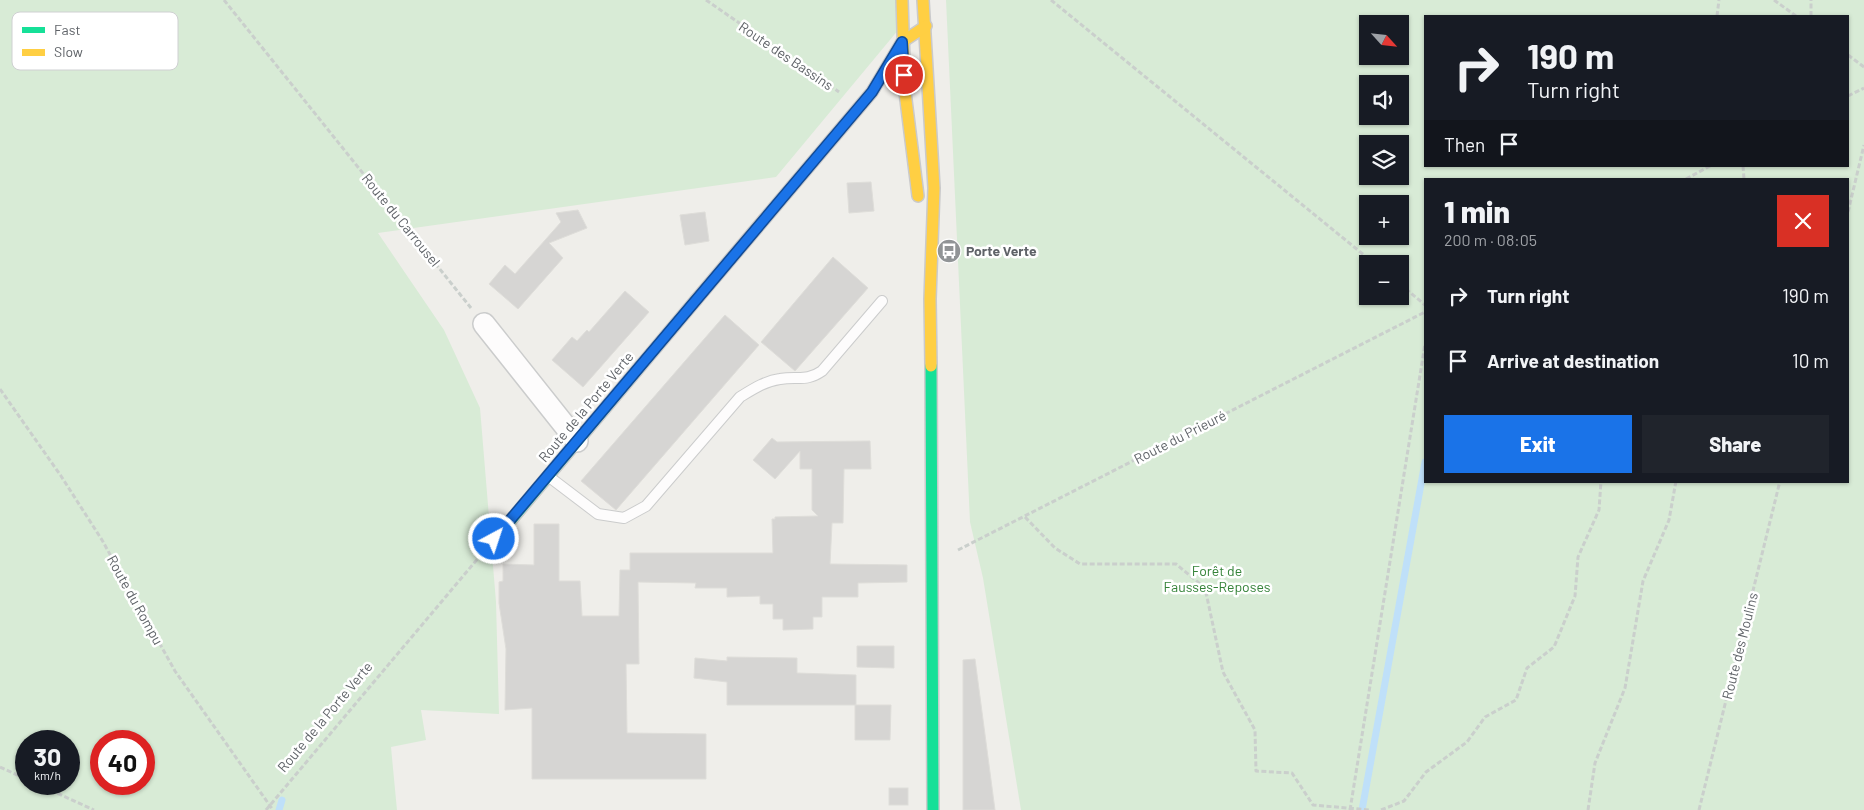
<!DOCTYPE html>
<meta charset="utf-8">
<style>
:root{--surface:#171b24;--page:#20242c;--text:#f1f3f6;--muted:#9ea1a6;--accent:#1a73e8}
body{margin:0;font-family:Barlow,sans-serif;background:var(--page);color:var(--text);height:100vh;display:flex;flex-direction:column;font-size:19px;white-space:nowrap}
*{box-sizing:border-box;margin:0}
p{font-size:16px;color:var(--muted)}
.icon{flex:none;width:28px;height:28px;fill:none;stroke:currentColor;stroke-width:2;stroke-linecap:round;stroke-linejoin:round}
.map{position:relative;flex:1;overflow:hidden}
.panel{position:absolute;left:1424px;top:178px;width:425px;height:305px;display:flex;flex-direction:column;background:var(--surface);border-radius:0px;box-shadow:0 1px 4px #0004}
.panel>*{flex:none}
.guide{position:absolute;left:1424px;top:15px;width:425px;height:152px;border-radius:0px;box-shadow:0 1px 4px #0004;background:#171b24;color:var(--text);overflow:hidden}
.needle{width:32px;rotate:117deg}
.fabs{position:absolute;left:1359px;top:15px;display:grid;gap:10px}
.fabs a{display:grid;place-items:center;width:50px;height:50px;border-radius:0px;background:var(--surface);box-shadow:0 1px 4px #0004;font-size:25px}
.speed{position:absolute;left:15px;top:730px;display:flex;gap:10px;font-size:25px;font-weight:700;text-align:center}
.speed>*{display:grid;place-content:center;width:65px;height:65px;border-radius:50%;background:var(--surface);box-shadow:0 1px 4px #0004;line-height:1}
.speed small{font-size:12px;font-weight:400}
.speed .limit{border:8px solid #d22;background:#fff;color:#111}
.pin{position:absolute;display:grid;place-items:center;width:42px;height:42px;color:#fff;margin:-21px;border:2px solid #fff;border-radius:50%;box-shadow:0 1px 5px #0007}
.me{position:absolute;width:55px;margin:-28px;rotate:40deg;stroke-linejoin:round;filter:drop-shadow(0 0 4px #0008)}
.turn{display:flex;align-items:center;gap:18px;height:105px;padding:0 20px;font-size:22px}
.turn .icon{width:65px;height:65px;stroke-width:2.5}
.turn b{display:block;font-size:35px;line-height:42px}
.then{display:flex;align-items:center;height:48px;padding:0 20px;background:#0003;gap:10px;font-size:19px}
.round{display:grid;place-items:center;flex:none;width:52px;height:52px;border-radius:0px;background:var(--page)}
.headline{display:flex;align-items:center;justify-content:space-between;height:85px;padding:0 20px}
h1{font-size:30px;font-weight:800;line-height:38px}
.action{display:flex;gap:10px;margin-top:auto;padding:10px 20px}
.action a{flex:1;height:58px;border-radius:0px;background:var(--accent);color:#fff;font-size:20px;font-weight:800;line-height:58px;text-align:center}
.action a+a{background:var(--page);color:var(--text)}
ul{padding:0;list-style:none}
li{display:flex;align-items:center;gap:15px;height:65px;padding:0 20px}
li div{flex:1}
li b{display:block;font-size:19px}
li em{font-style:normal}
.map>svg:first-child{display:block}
.green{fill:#d8ebd6;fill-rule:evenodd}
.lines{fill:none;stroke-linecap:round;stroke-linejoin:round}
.stream{stroke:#bfe0f9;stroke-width:7}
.building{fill:#d6d5d3;stroke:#deddd9}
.lane-casing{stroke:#cbcccc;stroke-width:12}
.street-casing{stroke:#cbcccc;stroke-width:24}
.fast-casing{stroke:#cacacb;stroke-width:14}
.slow-casing{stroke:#cacacb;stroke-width:14}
.path{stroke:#cacfcc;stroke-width:3;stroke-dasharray:5 2.5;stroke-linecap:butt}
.lane{stroke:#fdfcfc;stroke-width:10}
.street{stroke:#fdfcfc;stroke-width:21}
.fast{stroke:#16e098;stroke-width:11}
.slow{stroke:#ffcf43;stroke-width:11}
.route-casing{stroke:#114b97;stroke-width:12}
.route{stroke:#1a73e8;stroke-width:9}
.labels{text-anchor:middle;stroke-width:5;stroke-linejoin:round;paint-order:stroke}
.street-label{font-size:14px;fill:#5f6368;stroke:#fff}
.poi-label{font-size:14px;font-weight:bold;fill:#5f6368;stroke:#fff;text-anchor:start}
.park-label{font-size:14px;fill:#348238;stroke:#fff}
.key{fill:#fff;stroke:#cfd0d2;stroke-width:1}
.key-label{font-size:14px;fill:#5f6368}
</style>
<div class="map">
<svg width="1864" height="810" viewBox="0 0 1864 810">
<rect width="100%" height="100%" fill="#efeeea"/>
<!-- green -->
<g class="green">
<path d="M 0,0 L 905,0 L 909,17 L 776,177 L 378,233 L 444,330 L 480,408 L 496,602 L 499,714 L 421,710 L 426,740 L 391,747 L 397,810 L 0,810 ZM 26,741 L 69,741 L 69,784 L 26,784 ZM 101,741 L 144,741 L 144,784 L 101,784 Z"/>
<path d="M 946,0 L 1864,0 L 1864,810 L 1021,810 L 983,578 L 970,522 ZM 1425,16 L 1848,16 L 1848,166 L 1425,166 ZM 1368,24 L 1400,24 L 1400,56 L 1368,56 ZM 1368,84 L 1400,84 L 1400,116 L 1368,116 ZM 1368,144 L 1400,144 L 1400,176 L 1368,176 ZM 1425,179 L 1848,179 L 1848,481 L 1425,481 ZM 1368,204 L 1400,204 L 1400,236 L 1368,236 ZM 1368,264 L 1400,264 L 1400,296 L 1368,296 Z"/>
</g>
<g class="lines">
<!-- stream -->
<g class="stream">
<polyline points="279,810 282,800"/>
<polyline points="1362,810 1425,462"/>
</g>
</g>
<!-- building -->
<g class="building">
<polygon points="871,182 874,211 849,213 847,183"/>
<polygon points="578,210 587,228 549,243 563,258 518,309 489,284 505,265 515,274 561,222 556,213"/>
<polygon points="705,212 709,241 685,245 680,215"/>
<polygon points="833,257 868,288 795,371 761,342"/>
<polygon points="625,291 649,312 583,387 552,360 572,337 577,341 587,330 589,332"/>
<polygon points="725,315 759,345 616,510 581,481"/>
<polygon points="772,438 777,442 870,441 871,469 844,469 843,523 832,523 830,564 907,565 907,582 858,583 858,597 822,597 822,617 813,617 813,629 783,630 783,619 773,619 773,604 760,604 760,596 727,597 727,588 695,588 696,583 638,582 639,664 626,664 627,733 706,734 706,779 532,779 532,708 505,710 506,649 499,603 499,582 503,581 503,564 534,565 534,524 559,524 559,581 580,581 582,616 619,616 620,570 630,570 630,553 773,553 772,519 775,519 775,517 818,516 812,510 812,469 800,469 800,451 775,479 753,460"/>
<polygon points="857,646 894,646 894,668 857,667"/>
<polygon points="727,657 797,658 797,673 856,675 856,705 727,705 727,682 694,678 695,658 727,661"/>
<polygon points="975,659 995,810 963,810 963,660"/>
<polygon points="855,705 891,705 890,740 855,740"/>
<rect x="889" y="788" width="19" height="17"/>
</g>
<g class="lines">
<!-- lane casing -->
<g class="lane-casing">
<path id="lane" d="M 548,476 L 598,514 L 624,518 L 646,506 L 740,397 C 753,389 765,381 780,379 C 798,376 806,382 822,371 L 882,301"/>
</g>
<!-- street casing -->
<g class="street-casing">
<polyline id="street" points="484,324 577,441"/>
</g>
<!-- fast casing -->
<g class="fast-casing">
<g id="fast">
<polyline points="931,366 933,810"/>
<polyline points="495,539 696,300"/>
</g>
</g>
<!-- slow casing -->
<g class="slow-casing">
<g id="slow">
<polyline points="902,0 905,92 918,196"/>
<polyline points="923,0 934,188 930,299 931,366"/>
<polyline points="696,300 872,92 902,42 926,26"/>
</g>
</g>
<!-- path -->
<g class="path">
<polyline points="224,0 471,308"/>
<polyline points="706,0 839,92"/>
<polyline points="1051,0 1375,264"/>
<polyline points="1774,0 1796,16"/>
<polyline points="1717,16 1719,0"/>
<polyline points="1811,16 1811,0"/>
<polyline points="1848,55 1864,67"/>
<polyline points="1848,96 1864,88"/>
<polyline points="1743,166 1744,179"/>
<polyline points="1686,179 1710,166"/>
<polyline points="1848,212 1864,145"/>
<polyline points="1400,284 1425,305"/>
<polyline points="0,389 61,476 102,540 175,671 273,810"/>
<polyline points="1025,517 1055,548 1080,564 1176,564 1205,588 1223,672 1255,730 1256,771 1292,773 1313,805 1370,810"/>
<polyline points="958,550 1425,312"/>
<polyline points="0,767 26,779"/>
<polyline points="37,784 94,810"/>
<polyline points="266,810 480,556"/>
<polyline points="1350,810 1425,344"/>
<polyline points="1381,810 1404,801 1426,772 1467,742 1485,717 1516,700 1527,668 1554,647 1575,596 1578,557 1599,510 1601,481"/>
<polyline points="1588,810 1595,763 1625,688 1643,581 1669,520 1676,481"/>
<polyline points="1699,810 1780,481"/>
</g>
<!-- lane -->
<use href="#lane" class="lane"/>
<!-- street -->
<use href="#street" class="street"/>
<!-- fast -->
<use href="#fast" class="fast"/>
<!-- slow -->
<use href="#slow" class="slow"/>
</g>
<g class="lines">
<!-- route casing -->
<g class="route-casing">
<polyline id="route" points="494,539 872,92 902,42 904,75"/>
</g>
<!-- route -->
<use href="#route" class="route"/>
</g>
<!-- icons -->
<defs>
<g id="bus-disc" transform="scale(1.25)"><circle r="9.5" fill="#919496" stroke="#fff"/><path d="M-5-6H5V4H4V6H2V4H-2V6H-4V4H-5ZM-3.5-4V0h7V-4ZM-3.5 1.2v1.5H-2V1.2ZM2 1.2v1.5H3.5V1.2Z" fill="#fff"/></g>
</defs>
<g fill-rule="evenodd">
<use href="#bus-disc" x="949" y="251"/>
</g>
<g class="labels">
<!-- street labels -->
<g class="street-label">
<text transform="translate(786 56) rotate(34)" y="5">Route des Bassins</text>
<text transform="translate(401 220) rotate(51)" y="5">Route du Carrousel</text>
<text transform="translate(586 407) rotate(-50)" y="5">Route de la Porte Verte</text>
<text transform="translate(1180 437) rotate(-27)" y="5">Route du Prieuré</text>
<text transform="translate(135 600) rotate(61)" y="5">Route du Rompu</text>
<text transform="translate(1740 646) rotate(-76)" y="5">Route des Moulins</text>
<text transform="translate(325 717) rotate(-50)" y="5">Route de la Porte Verte</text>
</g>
<!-- poi labels -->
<g class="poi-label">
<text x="966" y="256">Porte Verte</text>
</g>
<!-- park labels -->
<g class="park-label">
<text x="1217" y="576">Forêt de<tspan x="1217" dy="16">Fausses-Reposes</tspan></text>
</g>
</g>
<!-- legend -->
<rect x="12" y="12" width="166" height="58" rx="8" class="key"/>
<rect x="22" y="27" width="23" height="6" fill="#16e098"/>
<rect x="22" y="49" width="23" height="7" fill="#ffcf43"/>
<g class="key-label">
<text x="54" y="35">Fast</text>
<text x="54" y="57">Slow</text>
</g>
</svg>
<div class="fabs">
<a><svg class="needle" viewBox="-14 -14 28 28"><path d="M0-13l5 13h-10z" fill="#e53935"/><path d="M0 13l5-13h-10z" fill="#9ea1a6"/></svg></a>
<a><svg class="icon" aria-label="sound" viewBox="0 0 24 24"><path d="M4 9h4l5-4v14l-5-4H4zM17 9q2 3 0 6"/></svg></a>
<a><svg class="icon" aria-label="layers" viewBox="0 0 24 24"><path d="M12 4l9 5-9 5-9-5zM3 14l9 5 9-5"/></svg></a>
<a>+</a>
<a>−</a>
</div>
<div class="speed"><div>30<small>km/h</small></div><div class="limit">40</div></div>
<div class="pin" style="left:904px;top:75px;background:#d93025"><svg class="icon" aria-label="arrive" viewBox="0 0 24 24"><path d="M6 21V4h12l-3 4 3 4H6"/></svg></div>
<svg class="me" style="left:494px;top:539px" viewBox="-20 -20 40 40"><circle r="17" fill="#1a73e8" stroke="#fff" stroke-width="3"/><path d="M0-11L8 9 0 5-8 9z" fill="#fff"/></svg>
<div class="guide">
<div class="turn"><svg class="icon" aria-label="right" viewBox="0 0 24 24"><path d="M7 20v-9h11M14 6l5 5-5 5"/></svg><div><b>190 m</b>Turn right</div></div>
<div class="then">Then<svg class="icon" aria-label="arrive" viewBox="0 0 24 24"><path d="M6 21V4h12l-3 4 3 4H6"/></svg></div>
</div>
<section class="panel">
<div class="headline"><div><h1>1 min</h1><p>200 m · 08:05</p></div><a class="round" style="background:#d93025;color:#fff"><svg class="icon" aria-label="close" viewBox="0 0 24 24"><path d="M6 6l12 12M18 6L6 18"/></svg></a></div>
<ul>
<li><svg class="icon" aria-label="right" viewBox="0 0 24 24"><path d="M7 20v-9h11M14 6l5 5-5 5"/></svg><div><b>Turn right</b></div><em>190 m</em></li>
<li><svg class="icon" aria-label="arrive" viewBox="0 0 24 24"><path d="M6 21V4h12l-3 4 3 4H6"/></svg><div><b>Arrive at destination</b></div><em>10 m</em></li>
</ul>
<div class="action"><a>Exit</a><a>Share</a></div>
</section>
</div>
